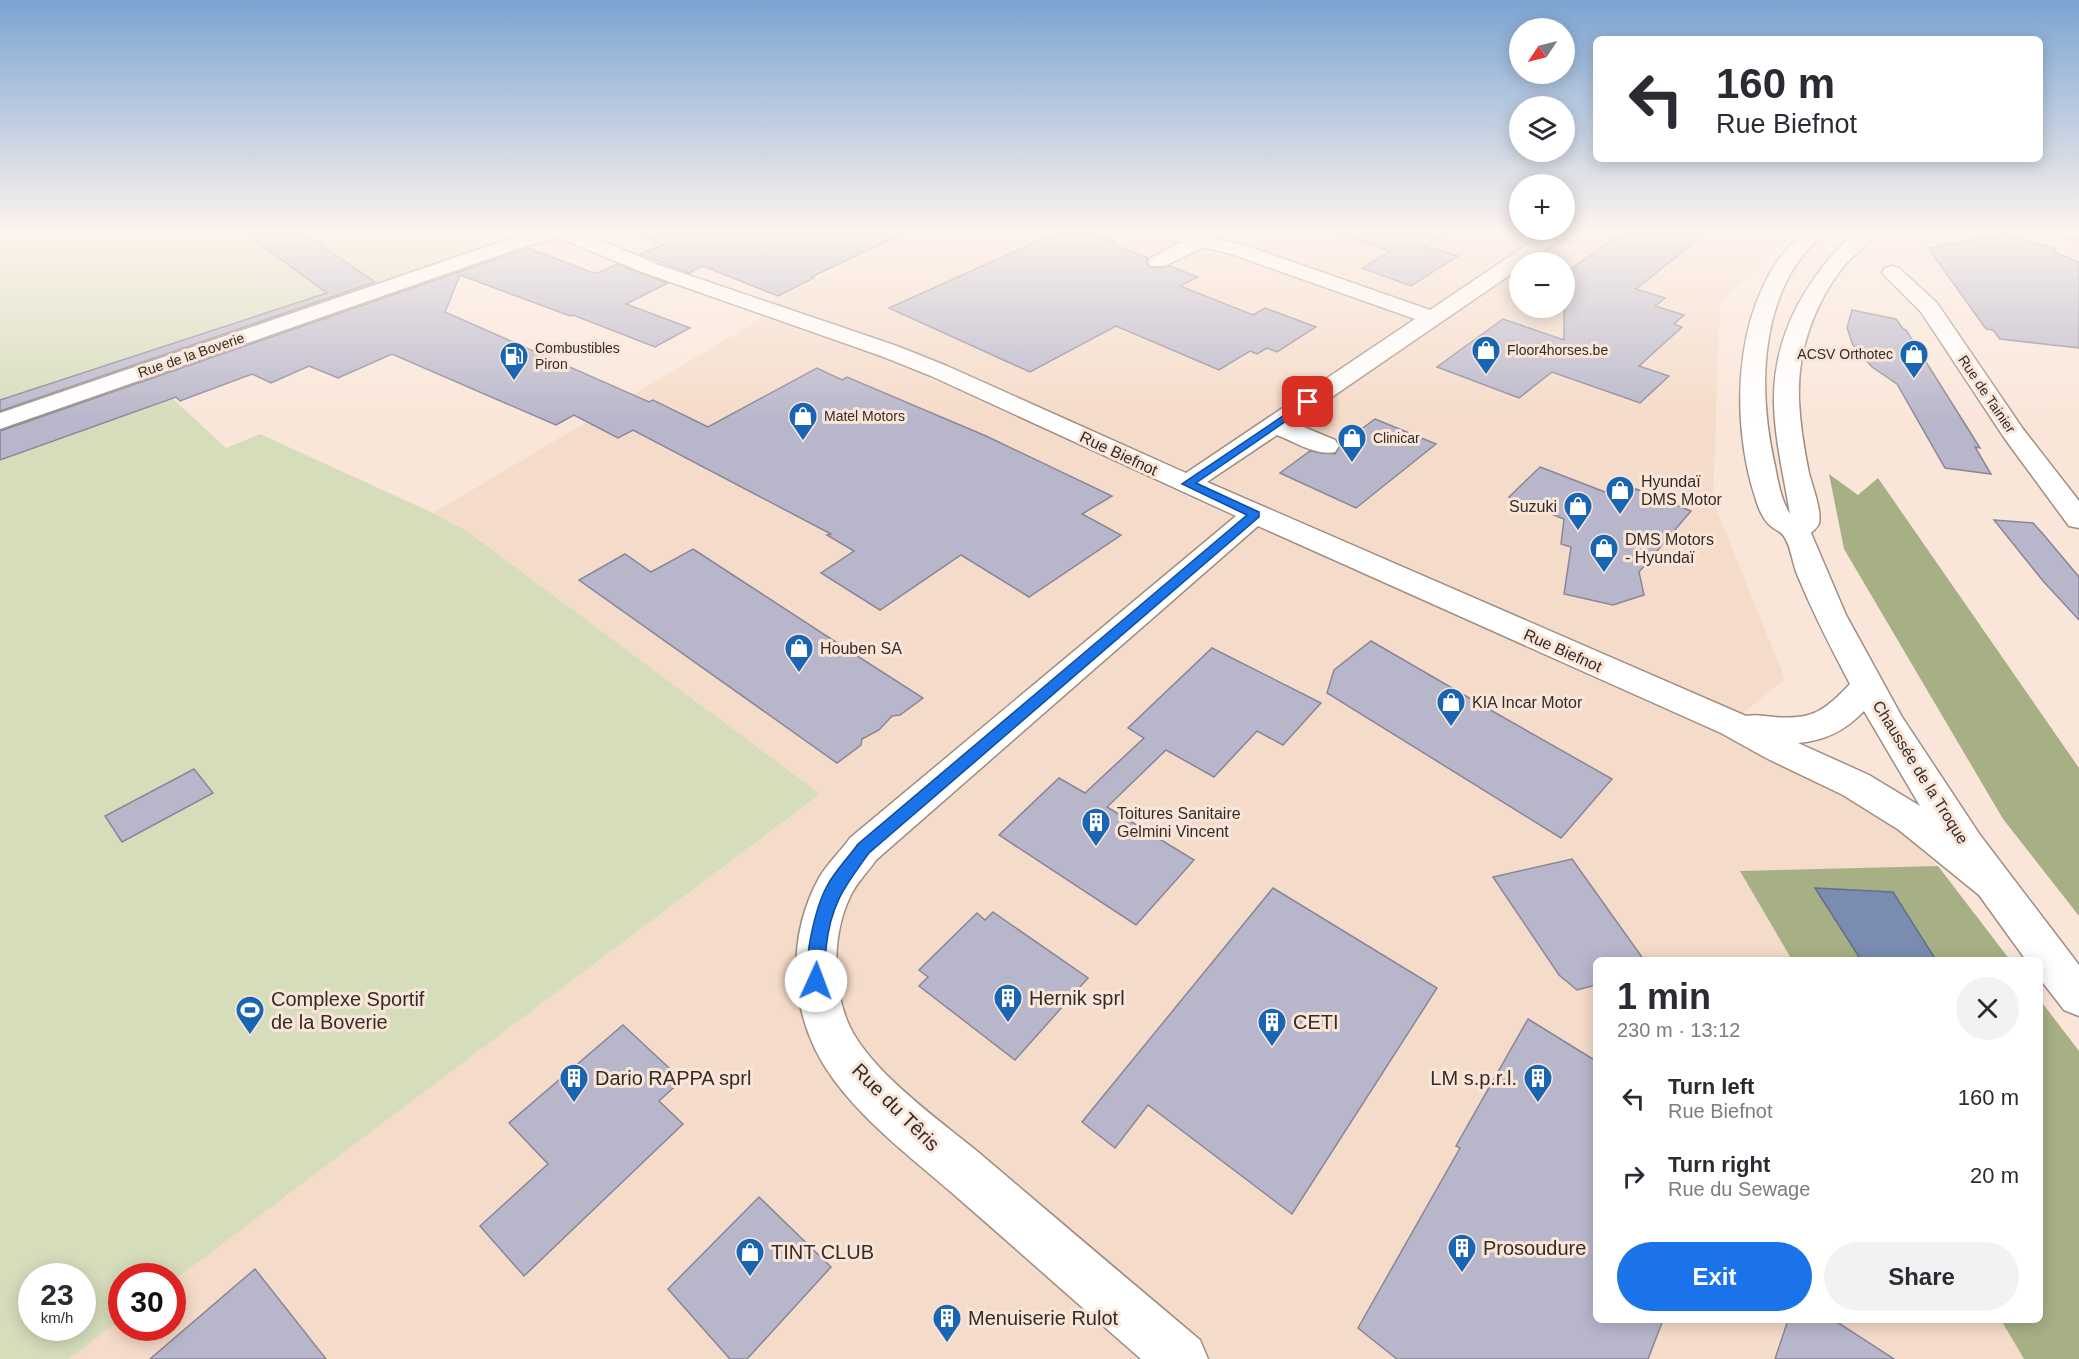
<!DOCTYPE html>
<meta charset="utf-8">
<style>
:root{--surface:#fff;--page:#f2f2f3;--text:#2b2b33;--muted:#7c7c81;--accent:#1a73e8}
body{margin:0;font-family:Helvetica,sans-serif;background:var(--page);color:var(--text);height:100vh;display:flex;flex-direction:column;font-size:22px;white-space:nowrap}
*{box-sizing:border-box;margin:0}
p{font-size:20px;color:var(--muted)}
.icon{flex:none;width:33px;height:33px;fill:none;stroke:currentColor;stroke-width:2;stroke-linecap:round;stroke-linejoin:round}
.map{position:relative;flex:1;overflow:hidden}
.panel{position:absolute;left:1593px;top:957px;width:450px;height:366px;display:flex;flex-direction:column;background:var(--surface);border-radius:9px;box-shadow:0 3px 15px #0003}
.panel>*{flex:none}
.guide{position:absolute;left:1593px;top:36px;width:450px;height:126px;border-radius:9px;box-shadow:0 3px 15px #0003;background:#fff;color:var(--text);overflow:hidden}
.needle{width:39px;rotate:235deg}
.fabs{position:absolute;left:1509px;top:18px;display:grid;gap:12px}
.fabs a{display:grid;place-items:center;width:66px;height:66px;border-radius:50%;background:var(--surface);box-shadow:0 3px 15px #0003;font-size:30px}
.speed{position:absolute;left:18px;top:1263px;display:flex;gap:12px;font-size:30px;font-weight:700;text-align:center}
.speed>*{display:grid;place-content:center;width:78px;height:78px;border-radius:50%;background:var(--surface);box-shadow:0 3px 15px #0003;line-height:1}
.speed small{font-size:15px;font-weight:400}
.speed .limit{border:9px solid #d22;background:#fff;color:#111}
.pin{position:absolute;display:grid;place-items:center;width:51px;height:51px;color:#fff;margin:-26px;border-radius:12px;box-shadow:0 3px 9px #0006}
.me{position:absolute;width:66px;margin:-33px;rotate:2deg;stroke-linejoin:round;filter:drop-shadow(0 0 4px #0008)}
.turn{display:flex;align-items:center;gap:21px;height:126px;padding:0 24px;font-size:27px}
.turn .icon{width:78px;height:78px;stroke-width:2.5}
.turn b{display:block;font-size:42px;line-height:51px}
.round{display:grid;place-items:center;flex:none;width:63px;height:63px;border-radius:32px;background:var(--page)}
.overview{display:flex;align-items:center;justify-content:space-between;height:102px;padding:0 24px}
h1{font-size:36px;font-weight:700;line-height:45px}
.action{display:flex;gap:12px;margin-top:auto;padding:12px 24px}
.action a{flex:1;height:69px;border-radius:36px;background:var(--accent);color:#fff;font-size:24px;font-weight:700;line-height:69px;text-align:center}
.action a+a{background:var(--page);color:var(--text)}
ul{padding:0;list-style:none}
li{display:flex;align-items:center;gap:18px;height:78px;padding:0 24px}
li div{flex:1}
li b{display:block;font-size:22px}
li em{font-style:normal}
.map>svg:first-child{display:block}
.built{fill:#f5dbc9;fill-rule:evenodd}
.green{fill:#d6ddbb;fill-rule:evenodd}
.forest{fill:#a7b084}
.water{fill:#7a8cb2;stroke:#656f88;stroke-width:1.5}
.building{fill:#b8b6cb;stroke:#888699;stroke-width:1.5}
.lines{fill:none;stroke-linecap:round;stroke-linejoin:round}
.minor-casing{stroke:#a08e82;stroke-width:3}
.minor{fill:#fff;fill-rule:evenodd}
.route{fill:#1a73e8;stroke:#114b97;stroke-width:1.5}
.labels{text-anchor:middle;stroke-width:6;stroke-linejoin:round;paint-order:stroke}
.far-poi-label{font-size:14px;fill:#342c27;stroke:#fae6d9;text-anchor:start}
.far-street-label{font-size:14px;fill:#342c27;stroke:#fae6d9}
.street-label{font-size:16px;fill:#342c27;stroke:#fae6d9}
.poi-label{font-size:16px;fill:#342c27;stroke:#fae6d9;text-anchor:start}
.near-poi-label{font-size:20px;fill:#342c27;stroke:#fae6d9;text-anchor:start}
.near-street-label{font-size:20px;fill:#342c27;stroke:#fae6d9}
</style>
<div class="map">
<svg width="2079" height="1359" viewBox="0 0 2079 1359">
<rect width="100%" height="100%" fill="#fae6d9"/>
<!-- built -->
<g class="built">
<path d="M 917,230 L 1797,230 L 1720,302 L 1713,500 L 1785,679 L 1743,713 L 918,354 L 768,303 ZM 1520,262 L 1564,262 L 1564,308 L 1520,308 Z"/>
<polygon points="764,317 875,356 958,390 1204,504 1748,745 1863,798 1938,866 1741,871 1792,960 1596,960 1596,1320 2001,1320 2024,1359 69,1359 121,1319 122,1328 172,1328 173,1281 820,794 467,531 433,513"/>
</g>
<!-- green -->
<path class="green" d="M 0,230 L 466,230 L 494,246 L 141,369 L 226,448 L 260,434 L 433,513 L 467,531 L 820,794 L 173,1281 L 172,1276 L 122,1276 L 121,1319 L 69,1359 L 0,1359 ZM 32,1276 L 82,1276 L 82,1328 L 32,1328 Z"/>
<!-- forest -->
<g class="forest">
<polygon points="1829,474 1858,495 1878,478 2079,768 2079,916 2003,819 1844,549"/>
<polygon points="1938,866 2010,960 1792,960 1740,871"/>
<polygon points="2040,1000 2079,1051 2079,1359 2024,1359 2001,1320 2040,1320"/>
</g>
<!-- water -->
<polygon class="water" points="1815,888 1893,892 1936,960 1861,960"/>
<!-- building -->
<g class="building">
<polygon points="241,230 299,230 375,282 0,411 0,400 327,293"/>
<polygon points="629,230 911,230 811,277 814,278 778,296 703,266 689,273 640,254 663,245"/>
<polygon points="1062,230 1085,230 1114,241 1109,243 1148,258 1146,262 1151,268 1170,266 1198,277 1180,286 1253,315 1265,308 1316,327 1277,352 1267,348 1257,354 1250,351 1219,370 1116,326 1030,372 889,308"/>
<polygon points="1340,230 1451,230 1424,246 1458,256 1411,286 1362,268 1390,251 1339,235"/>
<polygon points="1626,230 1710,230 1636,289 1665,298 1655,306 1684,315 1674,324 1682,327 1639,366 1669,376 1640,403 1552,372 1519,398 1437,367 1503,319 1564,340 1564,274"/>
<polygon points="2008,233 2033,243 2056,248 2055,252 2079,262 2079,348 2000,339 1993,330 1986,329 1928,248"/>
<polygon points="528,248 591,272 598,273 617,264 668,283 626,304 690,328 655,347 573,315 570,316 460,275 445,312 649,402 653,400 708,427 817,368 842,380 847,377 986,436 1112,496 1082,514 1121,535 1029,597 961,555 880,610 821,573 854,551 827,535 831,534 633,430 618,438 574,415 556,425 392,354 338,378 309,366 271,383 252,374 180,401 176,397 0,460 0,431"/>
<polygon points="1852,310 1896,319 1903,329 1906,330 1980,448 1975,447 1991,474 1945,468 1897,384 1872,367 1853,345 1847,328"/>
<polygon points="1375,419 1436,444 1356,508 1280,473 1310,451 1335,454 1341,444"/>
<polygon points="1540,467 1626,500 1636,489 1691,511 1639,572 1644,595 1613,605 1564,594 1571,547 1561,544 1564,519 1509,497"/>
<polygon points="1994,520 2033,523 2043,534 2079,577 2079,620 2043,581"/>
<polygon points="693,549 848,650 923,698 900,715 892,716 879,730 862,739 861,745 837,763 579,580 625,554 651,572"/>
<polygon points="1371,641 1471,699 1612,779 1561,838 1327,693 1334,670"/>
<polygon points="1212,648 1321,703 1283,745 1257,731 1214,777 1166,750 1107,807 1194,860 1136,925 999,835 1059,778 1085,793 1144,738 1128,728"/>
<polygon points="194,769 213,793 122,842 105,816"/>
<polygon points="1572,859 1644,960 1596,960 1596,985 1577,990 1559,975 1493,877"/>
<polygon points="1273,888 1437,988 1292,1214 1148,1105 1115,1148 1082,1122"/>
<polygon points="993,912 1088,978 1015,1060 919,986 928,977 919,970 977,913 985,920"/>
<polygon points="1528,1019 1596,1061 1596,1320 1663,1320 1648,1359 1397,1359 1358,1328 1460,1148 1456,1146"/>
<polygon points="623,1025 682,1080 659,1101 683,1124 524,1276 480,1226 548,1164 509,1123"/>
<polygon points="759,1197 831,1267 747,1359 730,1359 668,1289"/>
<polygon points="255,1269 326,1359 150,1359"/>
<polygon points="1788,1320 1834,1320 1894,1359 1775,1359"/>
</g>
<g class="lines">
<!-- minor casing -->
<g class="minor-casing">
<g id="minor">
<path d="M 546,230 L 579,230 L 656,264 L 897,346 L 947,366 L 1186,473 L 1415,319 L 1231,254 L 1203,247 L 1165,266 L 1151,266 L 1148,262 L 1151,258 L 1182,242 L 1168,239 L 1165,235 L 1168,231 L 1178,230 L 1244,245 L 1430,310 L 1549,230 L 1572,230 L 1569,234 L 1528,262 L 1520,262 L 1520,268 L 1294,423 L 1335,440 L 1339,446 L 1335,452 C 1316,456 1295,442 1277,435 L 1207,482 L 1746,716 C 1755,714 1765,716 1774,717 C 1813,720 1824,711 1850,684 C 1831,648 1812,611 1797,574 C 1792,562 1791,545 1783,535 C 1781,532 1776,530 1772,527 C 1764,521 1759,510 1756,500 C 1728,417 1733,288 1807,230 L 1829,230 C 1824,237 1815,242 1809,248 C 1801,257 1794,267 1788,278 C 1759,335 1761,405 1775,466 C 1778,482 1781,500 1790,514 C 1784,477 1775,441 1774,404 C 1772,335 1808,275 1857,230 L 1878,230 C 1870,243 1854,254 1843,267 C 1814,304 1797,352 1799,400 C 1800,424 1804,449 1809,473 C 1812,485 1822,511 1819,523 C 1818,527 1814,530 1811,533 L 1846,615 L 1902,717 L 1980,835 L 2079,965 L 2079,1016 L 2064,1010 L 2040,979 L 2040,960 L 2026,960 L 1979,895 L 1899,830 L 1843,795 L 1766,758 L 1721,733 L 1258,526 L 876,860 C 868,872 856,883 850,897 C 832,934 832,987 849,1025 C 870,1071 939,1120 978,1152 C 1052,1215 1126,1278 1200,1340 L 1208,1359 L 1141,1359 C 1080,1306 1020,1252 959,1199 C 917,1162 868,1126 834,1080 C 790,1021 784,942 819,878 C 827,864 840,852 850,838 L 1236,516 L 931,376 L 881,356 L 642,272 L 560,238 L 526,246 L 0,429 L 0,413 L 512,238 ZM 1864,711 L 1920,806 L 1869,775 L 1798,743 C 1825,741 1846,730 1864,711 Z"/>
<polygon points="2050,230 2079,230 2079,239 2053,234"/>
<polygon points="1892,266 1899,268 1937,303 2023,429 2079,501 2079,528 2069,526 2005,439 1921,312 1885,276 1882,272 1885,268"/>
</g>
</g>
<!-- minor -->
<use href="#minor" class="minor"/>
</g>
<!-- sky -->
<linearGradient id="sky" x2="0" y2="1"><stop stop-color="#7ca4d2"/><stop offset="0.55" stop-color="#fdf4ee"/><stop offset="1" stop-color="#fdf4ee" stop-opacity="0"/></linearGradient>
<rect width="2079" height="420" fill="url(#sky)"/>
<!-- route -->
<path class="route" d="M 1308,399 L 1313,402 L 1311,404 L 1196,483 L 1259,512 L 1259,517 L 869,853 C 844,887 830,906 826,949 C 825,961 828,975 823,986 L 816,988 L 810,986 C 801,965 816,906 827,886 C 835,871 848,858 858,844 L 1247,515 L 1182,484 Z"/>
<!-- icons -->
<defs>
<g id="shop-pin" transform="scale(1.5)"><path d="M0 17L-7.5 6A9.5 9.5 0 1 1 7.5 6Z" fill="#1865b4" stroke="#fae6d9"/><path d="M-5-2.5h2.3a2.7 3.5 0 0 1 5.4 0H5L5.5 6h-11ZM-1.5-2.5h3a1.5 2.3 0 0 0-3 0Z" fill="#fff"/></g>
<g id="fuel-pin" transform="scale(1.5)"><path d="M0 17L-7.5 6A9.5 9.5 0 1 1 7.5 6Z" fill="#1865b4" stroke="#fae6d9"/><path d="M-5.5-6h7V0h2V4h1.3V-2.5L3-4.5l.8-.8L6-3V5H2.5V1h-1V6h-7ZM-4.2-4.7v3.2H.2V-4.7Z" fill="#fff"/></g>
<g id="building-pin" transform="scale(1.5)"><path d="M0 17L-7.5 6A9.5 9.5 0 1 1 7.5 6Z" fill="#1865b4" stroke="#fae6d9"/><path d="M-4-6H4V6H1V3H-1V6H-4ZM-2.5-4.3h1.7v1.8h-1.7ZM.8-4.3h1.7v1.8H.8ZM-2.5-1h1.7V.8h-1.7ZM.8-1h1.7V.8H.8Z" fill="#fff"/></g>
<g id="stadium-pin" transform="scale(1.5)"><path d="M0 17L-7.5 6A9.5 9.5 0 1 1 7.5 6Z" fill="#1865b4" stroke="#fae6d9"/><path d="M0-5a6.5 5 0 1 0 0 10a6.5 5 0 1 0 0-10ZM-3.5-1.8h7v3.6h-7Z" fill="#fff"/></g>
</defs>
<g fill-rule="evenodd">
<use href="#shop-pin" x="1486" y="350"/>
<use href="#shop-pin" x="1914" y="354"/>
<use href="#fuel-pin" x="514" y="356"/>
<use href="#shop-pin" x="803" y="416"/>
<use href="#shop-pin" x="1352" y="438"/>
<use href="#shop-pin" x="1620" y="490"/>
<use href="#shop-pin" x="1578" y="506"/>
<use href="#shop-pin" x="1604" y="548"/>
<use href="#shop-pin" x="799" y="648"/>
<use href="#shop-pin" x="1451" y="702"/>
<use href="#building-pin" x="1096" y="822"/>
<use href="#building-pin" x="1008" y="998"/>
<use href="#stadium-pin" x="250" y="1010"/>
<use href="#building-pin" x="1272" y="1022"/>
<use href="#building-pin" x="574" y="1078"/>
<use href="#building-pin" x="1538" y="1078"/>
<use href="#building-pin" x="1462" y="1248"/>
<use href="#shop-pin" x="750" y="1252"/>
<use href="#building-pin" x="947" y="1318"/>
</g>
<g class="labels">
<!-- far-poi labels -->
<g class="far-poi-label">
<text x="535" y="353">Combustibles<tspan x="535" dy="16">Piron</tspan></text>
<text x="1507" y="355">Floor4horses.be</text>
<text x="1893" y="359" text-anchor="end">ACSV Orthotec</text>
<text x="824" y="421">Matel Motors</text>
<text x="1373" y="443">Clinicar</text>
</g>
<!-- far-street labels -->
<g class="far-street-label">
<text transform="translate(191 355) rotate(-19)" y="5">Rue de la Boverie</text>
<text transform="translate(1987 394) rotate(56)" y="5">Rue de Tainier</text>
</g>
<!-- street labels -->
<g class="street-label">
<text transform="translate(1119 453) rotate(25)" y="6">Rue Biefnot</text>
<text transform="translate(1563 650) rotate(24)" y="6">Rue Biefnot</text>
<text transform="translate(1921 772) rotate(58)" y="6">Chaussée de la Troque</text>
</g>
<!-- poi labels -->
<g class="poi-label">
<text x="1641" y="487">Hyundaï<tspan x="1641" dy="18">DMS Motor</tspan></text>
<text x="1557" y="512" text-anchor="end">Suzuki</text>
<text x="1625" y="545">DMS Motors<tspan x="1625" dy="18">- Hyundaï</tspan></text>
<text x="820" y="654">Houben SA</text>
<text x="1472" y="708">KIA Incar Motor</text>
<text x="1117" y="819">Toitures Sanitaire<tspan x="1117" dy="18">Gelmini Vincent</tspan></text>
</g>
<!-- near-poi labels -->
<g class="near-poi-label">
<text x="1029" y="1005">Hernik sprl</text>
<text x="271" y="1006">Complexe Sportif<tspan x="271" dy="23">de la Boverie</tspan></text>
<text x="1293" y="1029">CETI</text>
<text x="595" y="1085">Dario RAPPA sprl</text>
<text x="1517" y="1085" text-anchor="end">LM s.p.r.l.</text>
<text x="1483" y="1255">Prosoudure</text>
<text x="771" y="1259">TINT CLUB</text>
<text x="968" y="1325">Menuiserie Rulot</text>
</g>
<!-- near-street labels -->
<g class="near-street-label">
<text transform="translate(896 1107) rotate(45)" y="7">Rue du Têris</text>
</g>
</g>
</svg>
<div class="fabs">
<a><svg class="needle" viewBox="-14 -14 28 28"><path d="M0-13l5 13h-10z" fill="#e53935"/><path d="M0 13l5-13h-10z" fill="#7c7c81"/></svg></a>
<a><svg class="icon" aria-label="layers" viewBox="0 0 24 24"><path d="M12 4l9 5-9 5-9-5zM3 14l9 5 9-5"/></svg></a>
<a>+</a>
<a>−</a>
</div>
<div class="speed"><div>23<small>km/h</small></div><div class="limit">30</div></div>
<div class="pin" style="left:1308px;top:402px;background:#d93025"><svg class="icon" aria-label="arrive" viewBox="0 0 24 24"><path d="M6 21V4h12l-3 4 3 4H6"/></svg></div>
<svg class="me" style="left:816px;top:981px" viewBox="-20 -20 40 40"><circle r="19" fill="#fff"/><path d="M0-13L10 11 0 6-10 11z" fill="#1a73e8"/></svg>
<div class="guide">
<div class="turn"><svg class="icon" aria-label="left" viewBox="0 0 24 24"><path d="M17 20v-9H6M10 6l-5 5 5 5"/></svg><div><b>160 m</b>Rue Biefnot</div></div>
</div>
<section class="panel">
<div class="overview"><div><h1>1 min</h1><p>230 m · 13:12</p></div><a class="round"><svg class="icon" aria-label="close" viewBox="0 0 24 24"><path d="M6 6l12 12M18 6L6 18"/></svg></a></div>
<ul>
<li><svg class="icon" aria-label="left" viewBox="0 0 24 24"><path d="M17 20v-9H6M10 6l-5 5 5 5"/></svg><div><b>Turn left</b><p>Rue Biefnot</p></div><em>160 m</em></li>
<li><svg class="icon" aria-label="right" viewBox="0 0 24 24"><path d="M7 20v-9h11M14 6l5 5-5 5"/></svg><div><b>Turn right</b><p>Rue du Sewage</p></div><em>20 m</em></li>
</ul>
<div class="action"><a>Exit</a><a>Share</a></div>
</section>
</div>
